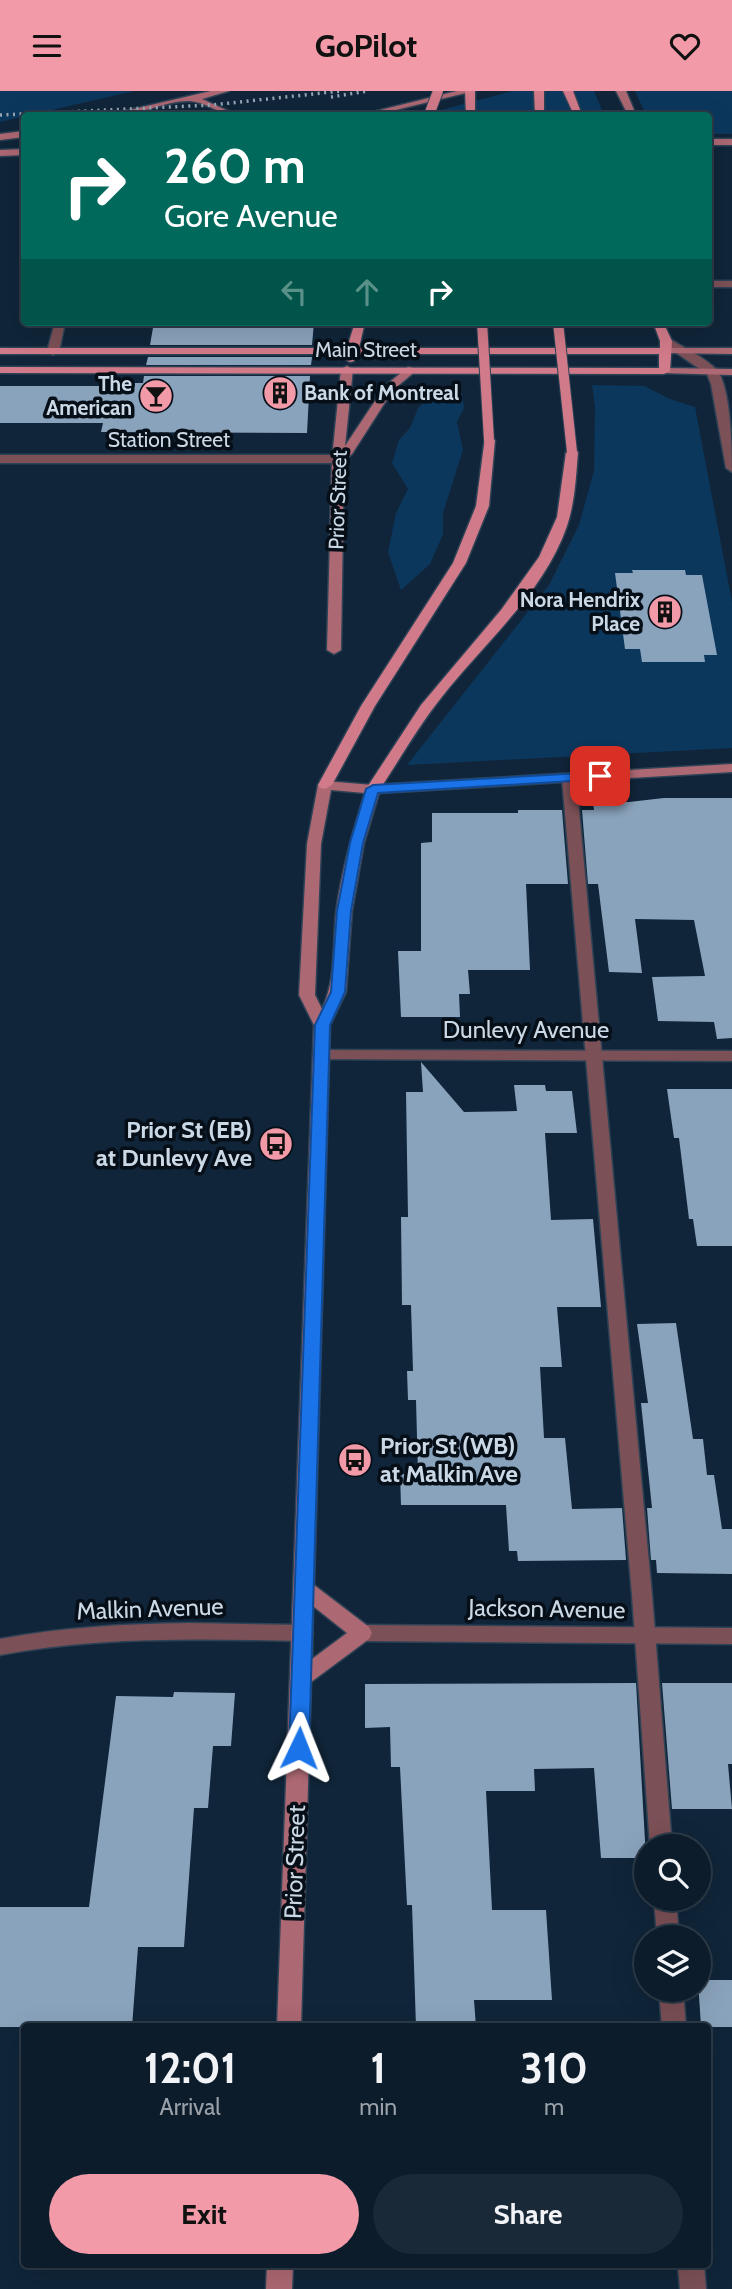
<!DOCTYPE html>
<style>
:root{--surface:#0c1c2b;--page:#1a2937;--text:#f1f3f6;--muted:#9aa1a9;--line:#2c3a47;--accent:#f39aa8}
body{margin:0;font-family:Cabin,sans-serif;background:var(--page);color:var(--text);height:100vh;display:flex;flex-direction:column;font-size:26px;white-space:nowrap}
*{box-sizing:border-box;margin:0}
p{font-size:23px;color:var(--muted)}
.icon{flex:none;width:38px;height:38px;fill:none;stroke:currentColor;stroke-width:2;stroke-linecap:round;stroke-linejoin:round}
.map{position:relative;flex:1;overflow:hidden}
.side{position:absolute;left:21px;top:1932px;width:690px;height:245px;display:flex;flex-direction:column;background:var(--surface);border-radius:7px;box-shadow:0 7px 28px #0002,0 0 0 2px var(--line)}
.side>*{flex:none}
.hud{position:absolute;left:21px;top:21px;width:691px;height:214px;border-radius:7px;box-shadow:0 7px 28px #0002,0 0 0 2px var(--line);background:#00695c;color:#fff;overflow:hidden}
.fabs{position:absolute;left:634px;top:1743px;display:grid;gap:14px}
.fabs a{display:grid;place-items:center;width:77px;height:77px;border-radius:50%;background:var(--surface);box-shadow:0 7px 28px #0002,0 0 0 2px var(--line);font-size:35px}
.pin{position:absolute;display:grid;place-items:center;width:60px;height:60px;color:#fff;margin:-30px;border-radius:14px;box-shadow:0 4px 10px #0006}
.me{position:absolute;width:77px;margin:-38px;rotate:2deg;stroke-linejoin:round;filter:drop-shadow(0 0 5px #0008)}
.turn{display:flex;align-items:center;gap:24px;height:147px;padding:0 28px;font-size:32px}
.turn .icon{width:91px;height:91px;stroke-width:2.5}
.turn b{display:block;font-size:49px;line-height:60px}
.lanes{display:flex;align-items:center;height:66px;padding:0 28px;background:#0003;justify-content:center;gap:35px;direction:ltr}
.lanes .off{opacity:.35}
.eta{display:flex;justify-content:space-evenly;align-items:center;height:119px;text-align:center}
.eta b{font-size:42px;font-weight:800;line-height:49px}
.primary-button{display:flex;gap:14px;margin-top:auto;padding:14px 28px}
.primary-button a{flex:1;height:80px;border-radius:42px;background:var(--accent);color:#111;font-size:28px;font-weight:800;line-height:80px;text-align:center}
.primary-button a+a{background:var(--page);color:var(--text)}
header{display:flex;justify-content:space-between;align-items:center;height:91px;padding:0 28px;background:var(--accent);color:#111;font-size:32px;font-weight:800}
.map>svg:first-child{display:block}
.green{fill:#0c375d}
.building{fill:#8aa3bc}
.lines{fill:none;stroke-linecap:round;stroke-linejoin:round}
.lane-casing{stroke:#2e4255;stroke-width:3}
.street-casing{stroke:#2e4255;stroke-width:3}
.secondary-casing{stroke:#2e4255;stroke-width:3}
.primary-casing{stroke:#2e4255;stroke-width:3}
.lane{fill:#7b5056;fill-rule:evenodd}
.street{fill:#7b5056;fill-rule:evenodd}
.secondary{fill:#ac6873;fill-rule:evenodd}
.primary{fill:#d17a89;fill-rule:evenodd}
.rail{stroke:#97a6b5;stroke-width:3.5;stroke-dasharray:2 4.5;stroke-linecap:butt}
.primary-bridge-casing{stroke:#2e4255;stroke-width:12;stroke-linecap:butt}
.primary-bridge{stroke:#d17a89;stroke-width:10}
.route{fill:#1a73e8;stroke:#114b97;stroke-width:2}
.labels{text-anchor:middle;stroke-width:7;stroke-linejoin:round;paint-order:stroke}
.far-street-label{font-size:21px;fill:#cbd8e5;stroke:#060e17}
.far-poi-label{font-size:21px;font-weight:bold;fill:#cbd8e5;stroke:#060e17;text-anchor:end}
.street-label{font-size:24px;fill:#cbd8e5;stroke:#060e17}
.poi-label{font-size:24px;font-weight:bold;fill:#cbd8e5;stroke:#060e17;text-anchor:end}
</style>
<header><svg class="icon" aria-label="menu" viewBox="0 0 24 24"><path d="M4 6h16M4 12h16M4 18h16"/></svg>GoPilot<svg class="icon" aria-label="heart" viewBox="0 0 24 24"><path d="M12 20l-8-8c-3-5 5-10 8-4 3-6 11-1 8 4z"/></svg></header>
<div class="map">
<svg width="732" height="2198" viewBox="0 0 732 2198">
<rect width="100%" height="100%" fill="#102539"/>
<!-- green -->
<g class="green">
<polygon points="0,0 134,0 0,31"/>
<polygon points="513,0 594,0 604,24 422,24"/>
<polygon points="635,0 732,0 732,43 709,43 709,24 646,24"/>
<polygon points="592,294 644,295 670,308 695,316 732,511 732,657 407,674 549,494 579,434 594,380 595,316"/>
<polygon points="451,300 462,302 464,317 457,331 463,359 443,422 443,443 430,473 401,499 388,461 396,422 408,398 392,372 399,349 410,337 418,317 434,302"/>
</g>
<!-- building -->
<g class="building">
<polygon points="154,231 314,231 312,254 150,254"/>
<polygon points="148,266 312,266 311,274 146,274"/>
<polygon points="144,285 310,285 307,342 101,341 103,332 0,332 0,295 110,295 111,292 143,292"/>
<polygon points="632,479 685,479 686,484 702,484 717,564 704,564 705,571 642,571 640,558 625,558 615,482 633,482"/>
<polygon points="664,707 732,707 732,947 717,948 714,931 658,930 652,886 705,885 694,829 635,828 642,882 609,881 598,793 588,793 582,719 594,719 593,711 629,711"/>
<polygon points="518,719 562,719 568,793 526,793 530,879 468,879 470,903 459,903 460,926 401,926 398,860 421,860 421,752 432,751 432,722 518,722"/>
<polygon points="421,971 464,1021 517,1020 514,994 545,994 546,1000 572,1000 577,1042 545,1042 551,1129 593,1128 601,1216 557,1216 562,1276 540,1276 544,1347 565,1347 572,1418 622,1417 626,1469 518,1470 517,1460 509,1460 506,1414 401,1414 400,1383 418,1383 416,1309 408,1309 407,1280 413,1280 411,1214 402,1214 401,1126 408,1126 406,1001 423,1001"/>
<polygon points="667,998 732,998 732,1155 697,1155 693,1128 689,1128 679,1047 674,1047"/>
<polygon points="676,1232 693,1348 703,1348 707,1384 714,1384 722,1438 732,1438 732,1483 657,1482 656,1469 651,1469 647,1417 652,1417 641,1312 648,1312 637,1233"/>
<polygon points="636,1592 646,1767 601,1767 594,1677 534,1678 535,1700 486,1700 492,1819 546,1819 552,1909 474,1909 476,1936 416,1936 412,1814 407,1814 400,1676 391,1676 390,1636 365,1637 365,1593"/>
<polygon points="662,1592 732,1592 732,1673 728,1673 732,1718 672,1718"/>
<polygon points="174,1601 235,1602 231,1655 213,1655 208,1717 194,1717 184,1856 138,1856 132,1936 0,1936 0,1816 89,1816 116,1605 173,1606"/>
<polygon points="698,1889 732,1889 732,1936 701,1936"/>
</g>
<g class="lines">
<!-- lane casing -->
<g class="lane-casing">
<g id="lane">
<rect x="709" y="190" width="23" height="6"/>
<polygon points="569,683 576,687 652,1504 672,1755 650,1755 632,1504 562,687"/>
<polygon points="654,1808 676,1808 679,1846 657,1846"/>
<polygon points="659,1899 683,1899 686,1936 662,1936"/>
<polygon points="678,2174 704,2174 706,2198 680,2198"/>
</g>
</g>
<!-- street casing -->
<g class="street-casing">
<g id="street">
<polygon points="55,231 65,231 59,261 53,264 47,261"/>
<path d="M 662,248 L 670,248 C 684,257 704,266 716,278 C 731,294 732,359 732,381 L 726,377 L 711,293 L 707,283 L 662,252 Z"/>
<polygon points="0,364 338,364 344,368 338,372 0,372"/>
<polygon points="321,959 732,960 732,970 315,968 313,964"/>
<path d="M 189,1532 L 303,1534 L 310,1536 L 313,1542 L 310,1548 L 303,1550 C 201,1548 101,1545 0,1564 L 0,1548 C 63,1536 125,1533 189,1532 Z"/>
<polygon points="362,1534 732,1537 732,1553 362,1550 355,1548 352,1542 355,1536"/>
</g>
</g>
<!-- secondary casing -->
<g class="secondary-casing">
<g id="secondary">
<path d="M 211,0 L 229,0 L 202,8 L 237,24 C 220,24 206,11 190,10 C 165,9 136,27 108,24 Z"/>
<polygon points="457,0 474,0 375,24 360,24"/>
<polygon points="616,0 626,0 636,24 628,24"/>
<polygon points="24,40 24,46 0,49 0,43"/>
<rect x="709" y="48" width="23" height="6"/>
<polygon points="24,58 24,64 0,65 0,59"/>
<polygon points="665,257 732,257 732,263 661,262 661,258"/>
<polygon points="347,275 353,278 345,355 385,295 408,276 418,278 393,299 352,363 344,369 341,559 334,563 327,559 332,368 341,278"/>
<polygon points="664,277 732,278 732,284 660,282 658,280"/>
<path d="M 732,673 L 732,681 L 379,702 L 364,752 L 352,820 L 346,901 L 330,934 L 314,1494 L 369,1536 L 372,1542 L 369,1548 L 311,1591 L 301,1936 L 277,1936 L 314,934 L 299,904 L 307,753 L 318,694 L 325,690 L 373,694 ZM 331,699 L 365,702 C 353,741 341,781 336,822 C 333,854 336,889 322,918 L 315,904 L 321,753 ZM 313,1515 L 347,1542 L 312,1568 Z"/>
<polygon points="267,2174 293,2174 292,2198 266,2198"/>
</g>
</g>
<!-- primary casing -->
<g class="primary-casing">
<g id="primary">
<polygon points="465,0 475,0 475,24 466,24"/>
<polygon points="534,0 544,0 544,24 535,24"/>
<polygon points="563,0 573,0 582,24 574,24"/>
<polygon points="355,231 365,231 359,257 660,257 660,250 653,231 663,231 672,250 670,280 664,283 0,282 0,276 659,277 659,263 357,263 354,270 350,271 344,268 346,263 0,263 0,257 347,257"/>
<polygon points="485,346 495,349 489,415 466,472 375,615 332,694 325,698 320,697 318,694 361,615 453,472 476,415"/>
<path d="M 572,357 L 578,361 C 576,386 575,411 567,435 C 544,502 483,553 441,607 C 417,637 399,670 378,701 L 368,701 L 366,698 L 421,614 L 501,519 L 539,466 L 557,426 L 566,361 Z"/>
</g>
</g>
<!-- lane -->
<use href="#lane" class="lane"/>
<!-- street -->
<use href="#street" class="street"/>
<!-- secondary -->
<use href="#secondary" class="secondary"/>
<!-- primary -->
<use href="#primary" class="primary"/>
<!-- rail -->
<g class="rail">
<polyline points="331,6 368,0"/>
<polyline points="0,24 212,14 341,0"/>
</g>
<!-- primary-bridge casing -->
<g class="primary-bridge-casing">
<g id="primary-bridge">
<polyline points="429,24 438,0"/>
<polyline points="482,231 489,349"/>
<polyline points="558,231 572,361"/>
</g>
</g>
<!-- primary-bridge -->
<use href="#primary-bridge" class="primary-bridge"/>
</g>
<!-- route -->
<polygon class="route" points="600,681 604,682 604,688 378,702 363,752 351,820 345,901 330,934 309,1657 306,1662 299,1664 292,1662 289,1657 315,934 331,901 337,820 350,752 366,698 373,694"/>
<!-- icons -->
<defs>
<g id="building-disc" transform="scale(1.75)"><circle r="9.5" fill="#f39aa8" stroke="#060e17"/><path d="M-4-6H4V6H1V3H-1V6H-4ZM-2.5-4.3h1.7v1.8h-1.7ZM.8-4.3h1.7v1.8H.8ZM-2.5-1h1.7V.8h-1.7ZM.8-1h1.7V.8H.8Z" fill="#111"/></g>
<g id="bar-disc" transform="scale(1.75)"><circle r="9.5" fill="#f39aa8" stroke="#060e17"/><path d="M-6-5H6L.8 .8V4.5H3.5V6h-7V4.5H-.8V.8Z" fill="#111"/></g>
<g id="bus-disc" transform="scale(1.75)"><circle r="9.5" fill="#f39aa8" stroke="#060e17"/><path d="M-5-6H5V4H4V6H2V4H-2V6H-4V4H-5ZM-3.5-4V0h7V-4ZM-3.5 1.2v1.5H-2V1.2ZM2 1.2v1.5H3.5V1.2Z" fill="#111"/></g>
</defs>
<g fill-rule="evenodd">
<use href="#building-disc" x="280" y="302"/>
<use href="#bar-disc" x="156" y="305"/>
<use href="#building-disc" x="665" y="521"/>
<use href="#bus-disc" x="276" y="1053"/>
<use href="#bus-disc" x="355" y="1369"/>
</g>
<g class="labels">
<!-- far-street labels -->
<g class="far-street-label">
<text x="366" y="266">Main Street</text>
<text x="169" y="356">Station Street</text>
<text transform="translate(338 409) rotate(-88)" y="7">Prior Street</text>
</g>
<!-- far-poi labels -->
<g class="far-poi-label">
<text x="132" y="300">The<tspan x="132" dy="24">American</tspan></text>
<text x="304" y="309" text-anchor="start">Bank of Montreal</text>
<text x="640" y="516">Nora Hendrix<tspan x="640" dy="24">Place</tspan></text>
</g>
<!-- street labels -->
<g class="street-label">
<text x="526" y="947">Dunlevy Avenue</text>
<text transform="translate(150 1518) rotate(-2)" y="8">Malkin Avenue</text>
<text transform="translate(547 1518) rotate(1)" y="8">Jackson Avenue</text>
<text transform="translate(295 1771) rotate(-88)" y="8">Prior Street</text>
</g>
<!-- poi labels -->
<g class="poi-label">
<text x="252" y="1047">Prior St (EB)<tspan x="252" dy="28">at Dunlevy Ave</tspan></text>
<text x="380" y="1363" text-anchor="start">Prior St (WB)<tspan x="380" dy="28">at Malkin Ave</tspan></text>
</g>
</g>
</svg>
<div class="fabs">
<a><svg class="icon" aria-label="search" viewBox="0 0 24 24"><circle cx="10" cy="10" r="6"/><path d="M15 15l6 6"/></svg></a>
<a><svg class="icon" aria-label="layers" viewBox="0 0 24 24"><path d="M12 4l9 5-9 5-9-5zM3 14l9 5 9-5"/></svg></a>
</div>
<div class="pin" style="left:600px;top:685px;background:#d93025"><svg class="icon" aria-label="arrive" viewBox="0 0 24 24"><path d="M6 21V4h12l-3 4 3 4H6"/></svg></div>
<svg class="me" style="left:299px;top:1657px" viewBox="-20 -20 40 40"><path d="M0-17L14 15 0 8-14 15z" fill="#1a73e8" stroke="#fff" stroke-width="4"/></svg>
<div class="hud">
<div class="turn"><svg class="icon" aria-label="right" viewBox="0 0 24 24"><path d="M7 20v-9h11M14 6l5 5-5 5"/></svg><div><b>260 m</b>Gore Avenue</div></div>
<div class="lanes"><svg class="icon off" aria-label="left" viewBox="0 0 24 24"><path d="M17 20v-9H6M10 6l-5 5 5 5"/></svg><svg class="icon off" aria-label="ahead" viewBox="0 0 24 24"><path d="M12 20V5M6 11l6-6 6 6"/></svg><svg class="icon" aria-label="right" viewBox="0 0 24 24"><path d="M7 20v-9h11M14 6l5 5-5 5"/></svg></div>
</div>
<section class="side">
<div class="eta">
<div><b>12:01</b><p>Arrival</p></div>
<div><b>1</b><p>min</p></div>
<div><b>310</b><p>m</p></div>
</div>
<div class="primary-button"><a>Exit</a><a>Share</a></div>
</section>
</div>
